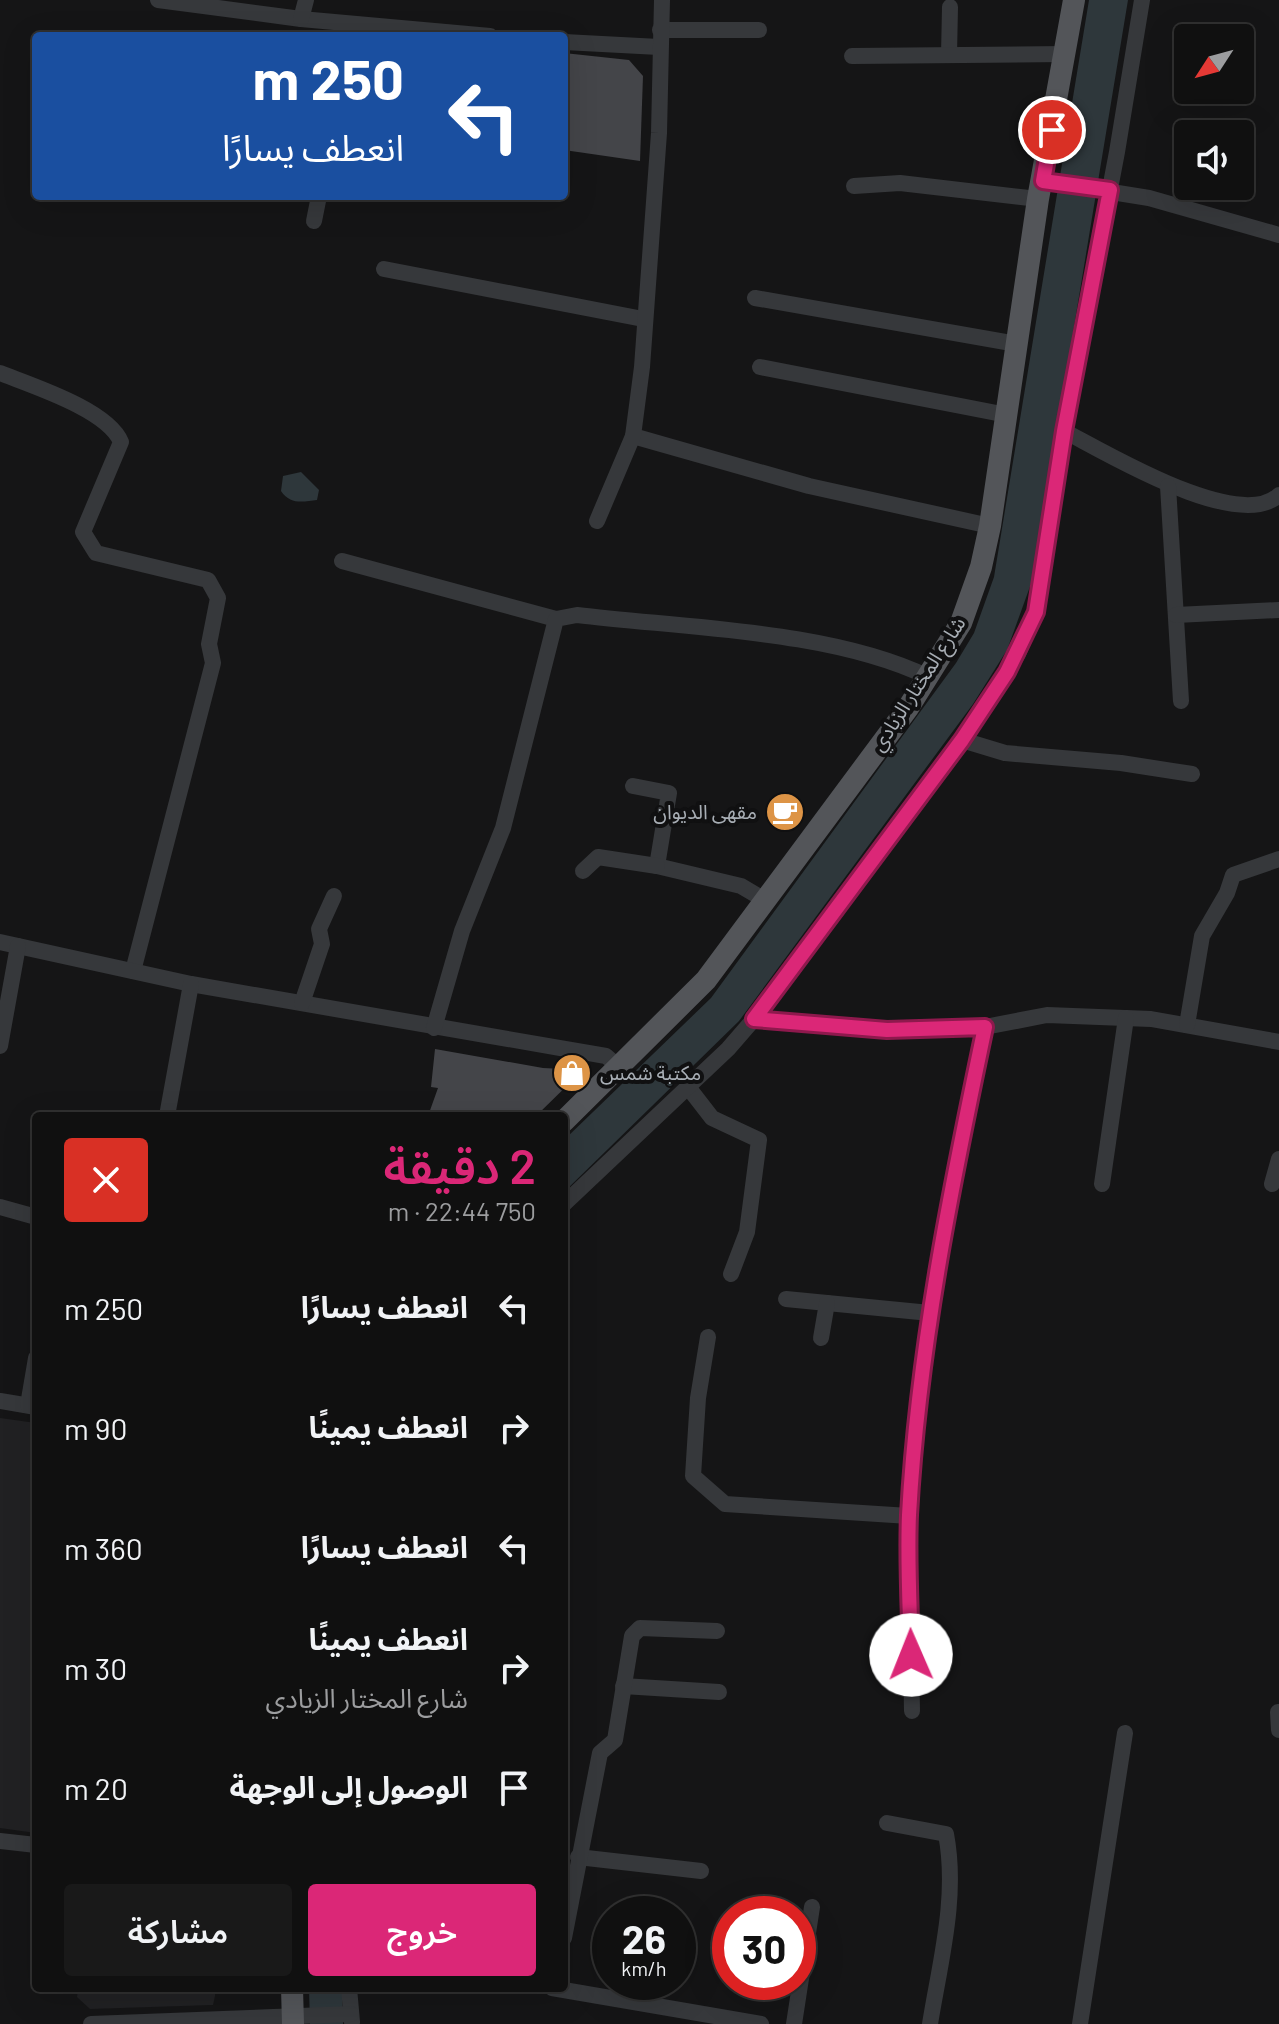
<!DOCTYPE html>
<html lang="ar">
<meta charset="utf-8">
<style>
:root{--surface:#101010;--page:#191919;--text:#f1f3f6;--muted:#9c9d9f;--line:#303030;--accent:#db2777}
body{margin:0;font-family:Barlow,"Noto Sans Arabic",sans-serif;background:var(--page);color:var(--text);direction:rtl;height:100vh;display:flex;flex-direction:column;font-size:30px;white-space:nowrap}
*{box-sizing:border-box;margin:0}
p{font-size:26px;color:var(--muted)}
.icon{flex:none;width:44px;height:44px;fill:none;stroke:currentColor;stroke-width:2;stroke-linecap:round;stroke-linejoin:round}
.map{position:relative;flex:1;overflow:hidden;direction:ltr}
.details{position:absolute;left:32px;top:1112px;width:536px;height:880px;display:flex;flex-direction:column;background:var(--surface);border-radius:8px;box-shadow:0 8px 32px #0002,0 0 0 2px var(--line);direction:rtl}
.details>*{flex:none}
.hud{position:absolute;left:32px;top:32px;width:536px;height:168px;border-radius:8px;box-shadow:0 8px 32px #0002,0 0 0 2px var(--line);direction:rtl;background:#1a4fa0;color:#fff;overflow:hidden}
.needle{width:52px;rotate:234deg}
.buttons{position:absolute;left:1174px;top:24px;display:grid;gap:16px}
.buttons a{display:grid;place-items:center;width:80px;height:80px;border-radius:8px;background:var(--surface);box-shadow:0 8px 32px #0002,0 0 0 2px var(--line);font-size:40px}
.speed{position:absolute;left:592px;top:1896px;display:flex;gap:16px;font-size:40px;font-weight:700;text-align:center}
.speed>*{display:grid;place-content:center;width:104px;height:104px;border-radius:50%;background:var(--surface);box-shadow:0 8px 32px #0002,0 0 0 2px var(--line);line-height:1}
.speed small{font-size:20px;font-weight:400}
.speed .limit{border:12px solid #d22;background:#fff;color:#111}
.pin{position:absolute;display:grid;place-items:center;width:68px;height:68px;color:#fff;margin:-34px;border:4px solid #fff;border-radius:50%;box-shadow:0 2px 8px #0007}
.me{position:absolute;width:88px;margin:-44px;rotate:359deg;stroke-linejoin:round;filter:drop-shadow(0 0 6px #0008)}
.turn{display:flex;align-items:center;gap:28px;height:168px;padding:0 32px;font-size:36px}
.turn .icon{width:104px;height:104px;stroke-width:2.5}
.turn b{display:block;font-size:56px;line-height:68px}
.round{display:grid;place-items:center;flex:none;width:84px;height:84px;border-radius:8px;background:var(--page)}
.headline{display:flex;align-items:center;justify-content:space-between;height:136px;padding:0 32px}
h1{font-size:48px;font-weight:600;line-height:60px;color:var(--accent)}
.primary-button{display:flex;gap:16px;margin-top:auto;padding:16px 32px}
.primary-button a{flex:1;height:92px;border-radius:8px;background:var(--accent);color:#fff;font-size:32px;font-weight:600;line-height:92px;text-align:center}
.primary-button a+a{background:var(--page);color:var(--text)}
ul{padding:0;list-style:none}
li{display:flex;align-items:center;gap:24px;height:120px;padding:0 32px}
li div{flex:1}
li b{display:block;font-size:30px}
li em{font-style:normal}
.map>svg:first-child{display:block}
.built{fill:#212123}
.water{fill:#2e373b}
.building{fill:#444549}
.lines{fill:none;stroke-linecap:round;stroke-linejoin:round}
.minor{stroke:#36383b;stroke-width:16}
.major{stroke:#535559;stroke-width:22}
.route-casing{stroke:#8e194d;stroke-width:20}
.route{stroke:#db2777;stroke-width:14}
.labels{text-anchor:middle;stroke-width:8;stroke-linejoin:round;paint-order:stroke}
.street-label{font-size:20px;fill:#a8aeb5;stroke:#101011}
.poi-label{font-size:20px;fill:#a8aeb5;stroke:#101011;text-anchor:end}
</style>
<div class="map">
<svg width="1279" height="2024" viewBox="0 0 1279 2024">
<rect width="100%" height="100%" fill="#151516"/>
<!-- built -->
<g class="built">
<polygon points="0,1418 36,1423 36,1833 0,1828"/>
<polygon points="78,1988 215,1988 215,1996 213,2005 90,2009 77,1997"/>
</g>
<!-- water -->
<g class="water">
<polygon points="1089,0 1128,0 1032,581 1007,650 973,704 739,1021 564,1192 564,1140 711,998 956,663 974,633 994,577"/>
<path d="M 301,472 L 319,490 L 317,500 C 305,501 291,506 281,491 L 283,476 Z"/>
<polygon points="309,1988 342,1988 343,2024 310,2024"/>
</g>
<!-- building -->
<g class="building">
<polygon points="564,53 629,60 643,76 640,161 564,150"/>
<polygon points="435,1049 543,1068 583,1070 536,1116 428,1116 438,1088 431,1087"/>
</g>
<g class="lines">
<!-- minor -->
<g class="minor">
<polyline points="158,0 301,19 490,36"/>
<polyline points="301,19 306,0"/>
<polyline points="660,30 759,30"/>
<polyline points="564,42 659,47"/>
<polyline points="949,55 950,7"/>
<polyline points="852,56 1066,54"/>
<polyline points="1043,181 1149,198 1279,235"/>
<polyline points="854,186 900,183 1038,199"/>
<polyline points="314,221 319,196"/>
<polyline points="384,269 643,319"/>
<polyline points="755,298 1017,344"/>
<polyline points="760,367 1007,415"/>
<path d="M 0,373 C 33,386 108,410 121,442 L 83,532 L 96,553 L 208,580 L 218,598 L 209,644 L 213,663 L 133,971"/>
<path d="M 1064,431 C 1105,452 1238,533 1279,495"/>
<polyline points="633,436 809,486 990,526"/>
<polyline points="1168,486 1181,701"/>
<polyline points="597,521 633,436 642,367 659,133 662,0"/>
<polyline points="342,561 556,619"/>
<polyline points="1176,615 1279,610"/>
<polyline points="962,740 1005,753 1121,763 1192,774"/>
<polyline points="633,786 669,793 657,866 741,886 765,900"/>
<polyline points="583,871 598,857 657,866"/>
<polyline points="0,942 191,984 606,1056 620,1068"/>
<polyline points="302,1003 322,944 319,929 334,896"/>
<polyline points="754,1019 887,1030 985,1027 1047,1015 1151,1019 1279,1042"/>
<polyline points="1187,1025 1202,936 1227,893 1233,875 1279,859"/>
<path d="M 434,1028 L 462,931 L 503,828 L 556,619 L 577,615 C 684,628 831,630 928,677"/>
<polyline points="0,1046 18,946"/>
<polyline points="688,1087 712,1118 759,1140 747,1232 731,1274"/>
<polyline points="167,1116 191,984"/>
<polyline points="1102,1184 1126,1018"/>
<polyline points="1272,1184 1279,1159"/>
<polyline points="564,1204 728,1049 754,1019 962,740 1018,654 1036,612 1064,431 1117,152 1142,0"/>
<polyline points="0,1207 36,1217"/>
<polyline points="786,1299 930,1313"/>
<polyline points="708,1337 698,1398 693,1476 725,1504 909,1516"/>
<polyline points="821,1338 827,1303"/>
<polyline points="0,1401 36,1407"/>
<polyline points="28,1405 36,1358"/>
<polyline points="623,1686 719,1692"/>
<path d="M 912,1711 C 911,1646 907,1581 909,1517 C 915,1352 952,1188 985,1027"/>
<polyline points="1278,1712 1279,1730"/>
<path d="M 887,1823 L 946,1834 C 958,1897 940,1962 930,2024"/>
<polyline points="0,1841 36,1845"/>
<polyline points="578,1857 701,1871"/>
<polyline points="564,1938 600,1753 615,1740 632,1636 640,1628 717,1631"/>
<polyline points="349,1988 352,2022"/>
<polyline points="552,1988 761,2024"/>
<polyline points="91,2024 351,2014"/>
<polyline points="794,2024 812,1907"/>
<polyline points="1080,2024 1125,1733"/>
</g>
<!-- major -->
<g class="major">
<polyline points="564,1121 706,980 908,708 961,623 981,567 990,526 1038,199 1074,0"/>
<polyline points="292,1988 293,2024"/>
</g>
</g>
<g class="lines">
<!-- route casing -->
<g class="route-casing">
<path id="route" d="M 911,1655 C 910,1609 907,1561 909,1515 C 918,1350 951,1188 985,1027 L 887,1030 L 754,1019 L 962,740 L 1007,672 L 1036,612 L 1064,431 L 1110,190 L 1043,181 L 1052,130"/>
</g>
<!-- route -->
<use href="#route" class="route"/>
</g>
<!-- icons -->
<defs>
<g id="cafe-disc" transform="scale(2)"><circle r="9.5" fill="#dd9446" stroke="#101011"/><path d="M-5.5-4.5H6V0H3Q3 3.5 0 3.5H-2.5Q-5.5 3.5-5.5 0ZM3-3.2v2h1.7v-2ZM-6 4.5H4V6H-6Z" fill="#fff"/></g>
<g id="shop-disc" transform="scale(2)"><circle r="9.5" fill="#dd9446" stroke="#101011"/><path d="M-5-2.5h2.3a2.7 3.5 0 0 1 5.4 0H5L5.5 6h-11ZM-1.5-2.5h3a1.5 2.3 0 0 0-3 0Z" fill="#fff"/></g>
</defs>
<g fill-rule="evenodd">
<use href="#cafe-disc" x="785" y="812"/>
<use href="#shop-disc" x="572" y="1073"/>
</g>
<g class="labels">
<!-- street labels -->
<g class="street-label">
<text transform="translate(918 684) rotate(-57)" y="7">شارع المختار الزيادي</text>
</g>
<!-- poi labels -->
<g class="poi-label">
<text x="757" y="819">مقهى الديوان</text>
<text x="600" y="1080" text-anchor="start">مكتبة شمس</text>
</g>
</g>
</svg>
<div class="buttons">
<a><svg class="needle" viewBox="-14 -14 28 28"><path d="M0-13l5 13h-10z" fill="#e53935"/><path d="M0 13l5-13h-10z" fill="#9c9d9f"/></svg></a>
<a><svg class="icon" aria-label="sound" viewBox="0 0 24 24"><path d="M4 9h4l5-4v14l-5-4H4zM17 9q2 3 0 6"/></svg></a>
</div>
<div class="speed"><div>26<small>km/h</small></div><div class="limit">30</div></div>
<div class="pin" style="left:1052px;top:130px;background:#d93025"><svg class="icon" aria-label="arrive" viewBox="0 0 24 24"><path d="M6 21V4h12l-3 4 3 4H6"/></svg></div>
<svg class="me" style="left:911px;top:1655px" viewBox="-20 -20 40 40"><circle r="19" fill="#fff"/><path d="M0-13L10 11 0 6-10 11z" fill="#db2777"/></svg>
<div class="hud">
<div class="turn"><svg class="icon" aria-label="left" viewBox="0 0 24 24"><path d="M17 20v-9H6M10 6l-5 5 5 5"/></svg><div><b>250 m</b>انعطف يسارًا</div></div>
</div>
<section class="details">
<div class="headline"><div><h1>2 دقيقة</h1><p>750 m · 22:44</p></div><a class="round" style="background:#d93025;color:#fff"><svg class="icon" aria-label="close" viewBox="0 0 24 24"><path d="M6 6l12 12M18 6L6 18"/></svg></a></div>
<ul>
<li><svg class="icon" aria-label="left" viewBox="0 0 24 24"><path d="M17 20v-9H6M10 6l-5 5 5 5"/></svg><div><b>انعطف يسارًا</b></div><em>250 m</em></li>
<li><svg class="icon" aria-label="right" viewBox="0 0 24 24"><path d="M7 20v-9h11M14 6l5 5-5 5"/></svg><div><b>انعطف يمينًا</b></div><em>90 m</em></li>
<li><svg class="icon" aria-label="left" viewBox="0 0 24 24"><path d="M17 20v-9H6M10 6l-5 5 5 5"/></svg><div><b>انعطف يسارًا</b></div><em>360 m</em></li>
<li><svg class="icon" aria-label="right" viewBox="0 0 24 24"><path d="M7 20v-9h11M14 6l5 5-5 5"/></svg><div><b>انعطف يمينًا</b><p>شارع المختار الزيادي</p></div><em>30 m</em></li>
<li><svg class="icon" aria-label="arrive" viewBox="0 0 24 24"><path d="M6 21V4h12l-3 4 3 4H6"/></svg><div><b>الوصول إلى الوجهة</b></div><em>20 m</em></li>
</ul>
<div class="primary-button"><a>خروج</a><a>مشاركة</a></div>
</section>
</div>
